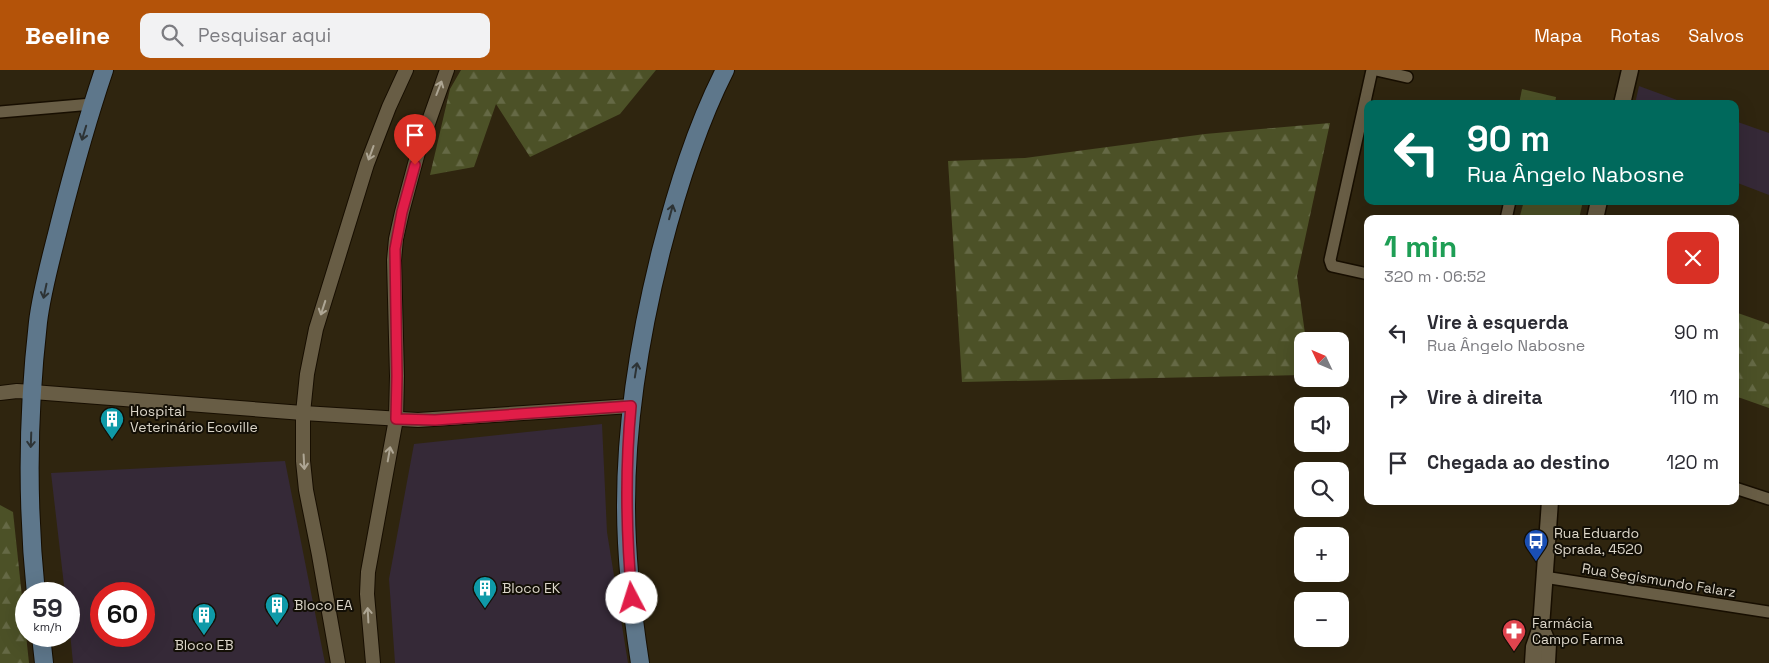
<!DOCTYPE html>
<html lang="pt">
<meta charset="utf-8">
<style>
:root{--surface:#fff;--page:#f2f2f3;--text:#2b2b33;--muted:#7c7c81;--accent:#b45309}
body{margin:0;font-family:"Space Grotesk",sans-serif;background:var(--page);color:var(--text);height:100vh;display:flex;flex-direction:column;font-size:19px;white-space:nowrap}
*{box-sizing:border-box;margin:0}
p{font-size:16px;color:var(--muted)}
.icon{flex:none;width:28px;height:28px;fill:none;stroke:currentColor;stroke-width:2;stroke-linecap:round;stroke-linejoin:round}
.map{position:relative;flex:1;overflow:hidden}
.drawer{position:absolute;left:1364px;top:145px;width:375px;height:290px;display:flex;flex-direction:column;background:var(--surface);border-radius:10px;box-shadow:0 5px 20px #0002}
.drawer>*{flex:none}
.guide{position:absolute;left:1364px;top:30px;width:375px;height:105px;border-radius:10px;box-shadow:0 5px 20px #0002;background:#00695c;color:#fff;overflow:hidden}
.needle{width:32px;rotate:314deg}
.tools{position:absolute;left:1294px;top:262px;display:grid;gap:10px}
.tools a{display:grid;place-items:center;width:55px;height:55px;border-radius:10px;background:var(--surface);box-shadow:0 5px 20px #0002;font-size:25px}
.speed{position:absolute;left:15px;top:512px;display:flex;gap:10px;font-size:25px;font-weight:700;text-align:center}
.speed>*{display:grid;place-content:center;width:65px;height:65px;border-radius:50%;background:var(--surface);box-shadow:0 5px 20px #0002;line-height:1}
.speed small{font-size:12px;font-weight:400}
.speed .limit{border:8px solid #d22;background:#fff;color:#111}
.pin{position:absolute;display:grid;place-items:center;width:42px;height:42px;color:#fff;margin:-51px -21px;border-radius:50% 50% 50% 0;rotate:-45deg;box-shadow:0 0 5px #0007}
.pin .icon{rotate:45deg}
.me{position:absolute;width:55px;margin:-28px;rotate:355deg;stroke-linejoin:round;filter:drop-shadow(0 0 4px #0008)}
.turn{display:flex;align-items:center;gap:18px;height:105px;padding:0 20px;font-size:22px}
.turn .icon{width:65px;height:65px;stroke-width:2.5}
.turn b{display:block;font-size:35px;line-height:42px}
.round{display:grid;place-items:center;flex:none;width:52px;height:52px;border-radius:10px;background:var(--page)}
.summary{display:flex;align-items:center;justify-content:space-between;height:85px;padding:0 20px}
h1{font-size:30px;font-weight:800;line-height:38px;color:#1e9e55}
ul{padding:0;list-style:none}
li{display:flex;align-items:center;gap:15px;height:65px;padding:0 20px}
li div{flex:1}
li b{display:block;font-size:19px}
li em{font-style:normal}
header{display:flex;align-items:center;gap:30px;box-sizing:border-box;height:70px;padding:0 25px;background:var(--accent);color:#fff}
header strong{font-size:24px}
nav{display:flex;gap:28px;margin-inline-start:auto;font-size:18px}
.search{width:350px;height:45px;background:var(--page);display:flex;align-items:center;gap:12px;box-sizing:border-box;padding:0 18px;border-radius:10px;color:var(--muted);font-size:19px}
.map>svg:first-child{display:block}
.education{fill:#352937;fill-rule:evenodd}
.grass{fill:#4c5127}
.forest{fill:url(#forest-firs)}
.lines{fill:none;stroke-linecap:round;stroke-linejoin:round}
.minor-casing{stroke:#170e00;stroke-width:14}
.tertiary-casing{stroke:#170e00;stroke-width:16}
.secondary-casing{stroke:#170e00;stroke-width:19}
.primary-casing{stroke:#170e00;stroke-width:20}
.minor{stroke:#685d45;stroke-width:11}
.tertiary{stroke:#685d45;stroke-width:14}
.secondary{stroke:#685d45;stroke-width:16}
.primary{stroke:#5e778b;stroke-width:18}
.oneway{stroke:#aea694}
.oneway2{stroke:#2d3335}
.route-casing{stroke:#92132f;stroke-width:12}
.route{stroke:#e11d48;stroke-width:9}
.labels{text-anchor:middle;stroke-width:4;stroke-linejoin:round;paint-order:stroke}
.poi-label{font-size:14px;fill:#dcd6c9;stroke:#130f06;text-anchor:start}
.street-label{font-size:14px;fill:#dcd6c9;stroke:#130f06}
</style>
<header>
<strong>Beeline</strong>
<div class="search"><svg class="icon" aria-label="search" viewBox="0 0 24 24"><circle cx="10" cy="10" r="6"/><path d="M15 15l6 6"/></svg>Pesquisar aqui</div>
<nav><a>Mapa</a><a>Rotas</a><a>Salvos</a></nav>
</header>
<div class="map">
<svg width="1769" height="593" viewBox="0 0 1769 593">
<defs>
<pattern id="forest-firs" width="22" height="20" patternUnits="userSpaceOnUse" patternTransform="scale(1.25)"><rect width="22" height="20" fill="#4c5127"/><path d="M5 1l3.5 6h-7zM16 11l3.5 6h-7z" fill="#656945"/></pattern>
</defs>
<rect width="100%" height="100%" fill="#2f250f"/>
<!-- education -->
<g class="education">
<polygon points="1639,16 1688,34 1635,34"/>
<polygon points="1735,51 1769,63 1769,125 1735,112"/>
<polygon points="602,354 607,462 628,593 395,593 389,509 414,374"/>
<path d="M 285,391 L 325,593 L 73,593 L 69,553 L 69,524 L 65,524 L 51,403 ZM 101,524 L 144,524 L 144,566 L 101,566 Z"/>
</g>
<!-- grass -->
<g class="grass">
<polygon points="1522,19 1556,27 1555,34 1519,34"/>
<polygon points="1524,131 1583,131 1579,149 1519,149"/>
</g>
<!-- forest -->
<g class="forest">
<polygon points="461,0 656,0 620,44 530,87 496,34 474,97 430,105 450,19"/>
<polygon points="1330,53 1297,206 1306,271 1302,271 1302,305 962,312 948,91 1025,88 1205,64"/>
<polygon points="1735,242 1769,254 1769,338 1735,326"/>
<polygon points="0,435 13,442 29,593 0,593"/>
</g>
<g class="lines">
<!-- minor casing -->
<g class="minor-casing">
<g id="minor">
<polyline points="1376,0 1407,7"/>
<polyline points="0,42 92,34"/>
<polyline points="1506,149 1510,131"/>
<polyline points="1368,204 1332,196 1330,190 1372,0"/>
<polyline points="1735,418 1769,429"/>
<polyline points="1544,507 1769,542"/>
</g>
</g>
<!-- tertiary casing -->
<g class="tertiary-casing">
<g id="tertiary">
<polyline points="0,323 17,321 33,322 303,343 418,350 631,336"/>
<polyline points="338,593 319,485 306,420 303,391 303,343 307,304 316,259 367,94 389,37 406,0"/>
<polyline points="373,593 367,524 368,502 396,349 397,306 394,190 396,169 402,142 419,79 447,0"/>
</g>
</g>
<!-- secondary casing -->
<g class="secondary-casing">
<g id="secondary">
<polyline points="1622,34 1630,0"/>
<polyline points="1595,149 1599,131"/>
<polyline points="1541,557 1548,574 1547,593"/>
<polyline points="1533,593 1534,577 1541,557 1550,431"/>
</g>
</g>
<!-- primary casing -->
<g class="primary-casing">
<g id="primary">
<path d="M 36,524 C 27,436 28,340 38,252 C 42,219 52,185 60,152 C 73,101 87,50 104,0"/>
<polyline points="41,566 44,593"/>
<path d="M 640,593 C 632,541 626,487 626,435 C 626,349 640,265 661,181 C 677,119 696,57 725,0"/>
</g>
</g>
<!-- minor -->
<use href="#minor" class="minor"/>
<!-- tertiary -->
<use href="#tertiary" class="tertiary"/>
<!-- secondary -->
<use href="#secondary" class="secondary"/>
<!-- primary -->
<use href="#primary" class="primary"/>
</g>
<!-- one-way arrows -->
<defs><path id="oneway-shaft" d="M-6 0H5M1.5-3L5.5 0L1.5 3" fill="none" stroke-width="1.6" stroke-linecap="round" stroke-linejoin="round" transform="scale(1.25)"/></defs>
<g class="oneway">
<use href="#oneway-shaft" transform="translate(439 18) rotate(-69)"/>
<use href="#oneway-shaft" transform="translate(371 83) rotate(110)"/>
<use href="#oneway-shaft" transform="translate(323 238) rotate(108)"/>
<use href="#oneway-shaft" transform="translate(389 384) rotate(-80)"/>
<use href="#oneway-shaft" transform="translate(304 392) rotate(87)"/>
<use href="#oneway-shaft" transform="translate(368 545) rotate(-93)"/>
</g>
<g class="oneway2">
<use href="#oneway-shaft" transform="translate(84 63) rotate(107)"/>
<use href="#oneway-shaft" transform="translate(671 142) rotate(-75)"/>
<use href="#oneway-shaft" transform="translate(45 221) rotate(102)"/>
<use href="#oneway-shaft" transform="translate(636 300) rotate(-81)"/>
<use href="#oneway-shaft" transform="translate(31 370) rotate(92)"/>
</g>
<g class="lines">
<!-- route casing -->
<g class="route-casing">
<path id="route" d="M 415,95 L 402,142 L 395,179 L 397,306 L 396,349 L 435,350 L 631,336 C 625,400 626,463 632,528"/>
</g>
<!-- route -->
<use href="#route" class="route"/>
</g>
<!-- icons -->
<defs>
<g id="building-pin" transform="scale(1.25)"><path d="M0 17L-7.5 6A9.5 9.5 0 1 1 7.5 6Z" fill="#0f9aa8" stroke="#130f06"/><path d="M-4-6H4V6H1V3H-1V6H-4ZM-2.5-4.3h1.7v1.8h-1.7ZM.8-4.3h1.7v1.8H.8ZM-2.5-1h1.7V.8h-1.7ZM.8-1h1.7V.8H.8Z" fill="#fff"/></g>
<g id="bus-pin" transform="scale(1.25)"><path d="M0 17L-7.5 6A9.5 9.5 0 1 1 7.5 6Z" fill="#1a4fb4" stroke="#130f06"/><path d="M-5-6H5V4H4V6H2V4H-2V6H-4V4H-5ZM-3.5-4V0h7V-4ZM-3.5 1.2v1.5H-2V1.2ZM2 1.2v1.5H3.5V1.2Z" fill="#fff"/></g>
<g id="pharmacy-pin" transform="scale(1.25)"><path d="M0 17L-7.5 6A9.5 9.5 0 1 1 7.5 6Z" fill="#e0444e" stroke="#130f06"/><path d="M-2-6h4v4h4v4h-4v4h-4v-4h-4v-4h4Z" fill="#fff"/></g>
</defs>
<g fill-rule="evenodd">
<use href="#building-pin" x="112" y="349"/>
<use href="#bus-pin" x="1536" y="471"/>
<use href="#building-pin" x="485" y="518"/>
<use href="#building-pin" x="277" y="535"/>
<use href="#building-pin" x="204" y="545"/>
<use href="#pharmacy-pin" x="1514" y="561"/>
</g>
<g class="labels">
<!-- poi labels -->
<g class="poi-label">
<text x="130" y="346">Hospital<tspan x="130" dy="16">Veterinário Ecoville</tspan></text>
<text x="1554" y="468">Rua Eduardo<tspan x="1554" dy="16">Sprada, 4520</tspan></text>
<text x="502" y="523">Bloco EK</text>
<text x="294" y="540">Bloco EA</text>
<text x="1532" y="558">Farmácia<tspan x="1532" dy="16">Campo Farma</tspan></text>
<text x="204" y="580" text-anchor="middle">Bloco EB</text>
</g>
<!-- street labels -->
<g class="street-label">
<text transform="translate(1659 510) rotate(9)" y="5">Rua Segismundo Falarz</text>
</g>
</g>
</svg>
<div class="tools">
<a><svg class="needle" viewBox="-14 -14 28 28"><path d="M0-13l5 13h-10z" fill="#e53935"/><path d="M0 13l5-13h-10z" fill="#7c7c81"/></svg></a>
<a><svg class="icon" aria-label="sound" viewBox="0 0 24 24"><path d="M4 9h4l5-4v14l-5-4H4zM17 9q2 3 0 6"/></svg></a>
<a><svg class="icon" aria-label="search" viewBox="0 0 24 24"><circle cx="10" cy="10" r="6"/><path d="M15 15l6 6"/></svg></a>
<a>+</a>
<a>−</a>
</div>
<div class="speed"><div>59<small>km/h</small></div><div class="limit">60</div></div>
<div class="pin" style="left:415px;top:95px;background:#d93025"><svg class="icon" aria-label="arrive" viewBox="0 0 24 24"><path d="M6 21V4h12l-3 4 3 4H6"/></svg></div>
<svg class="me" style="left:632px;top:528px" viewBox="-20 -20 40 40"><circle r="19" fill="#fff"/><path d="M0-13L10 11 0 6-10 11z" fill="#e11d48"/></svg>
<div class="guide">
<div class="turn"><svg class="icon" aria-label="left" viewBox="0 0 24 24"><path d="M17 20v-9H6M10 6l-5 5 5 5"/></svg><div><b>90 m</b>Rua Ângelo Nabosne</div></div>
</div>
<section class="drawer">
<div class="summary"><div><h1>1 min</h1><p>320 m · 06:52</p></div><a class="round" style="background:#d93025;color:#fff"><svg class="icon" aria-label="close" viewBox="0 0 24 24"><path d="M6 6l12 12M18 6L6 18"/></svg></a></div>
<ul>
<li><svg class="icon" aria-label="left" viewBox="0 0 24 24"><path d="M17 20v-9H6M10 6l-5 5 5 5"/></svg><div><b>Vire à esquerda</b><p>Rua Ângelo Nabosne</p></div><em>90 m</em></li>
<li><svg class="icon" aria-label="right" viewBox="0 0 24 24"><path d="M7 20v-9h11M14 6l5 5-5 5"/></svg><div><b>Vire à direita</b></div><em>110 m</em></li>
<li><svg class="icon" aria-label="arrive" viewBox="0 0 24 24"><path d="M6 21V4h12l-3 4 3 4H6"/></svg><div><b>Chegada ao destino</b></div><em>120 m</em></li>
</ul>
</section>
</div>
